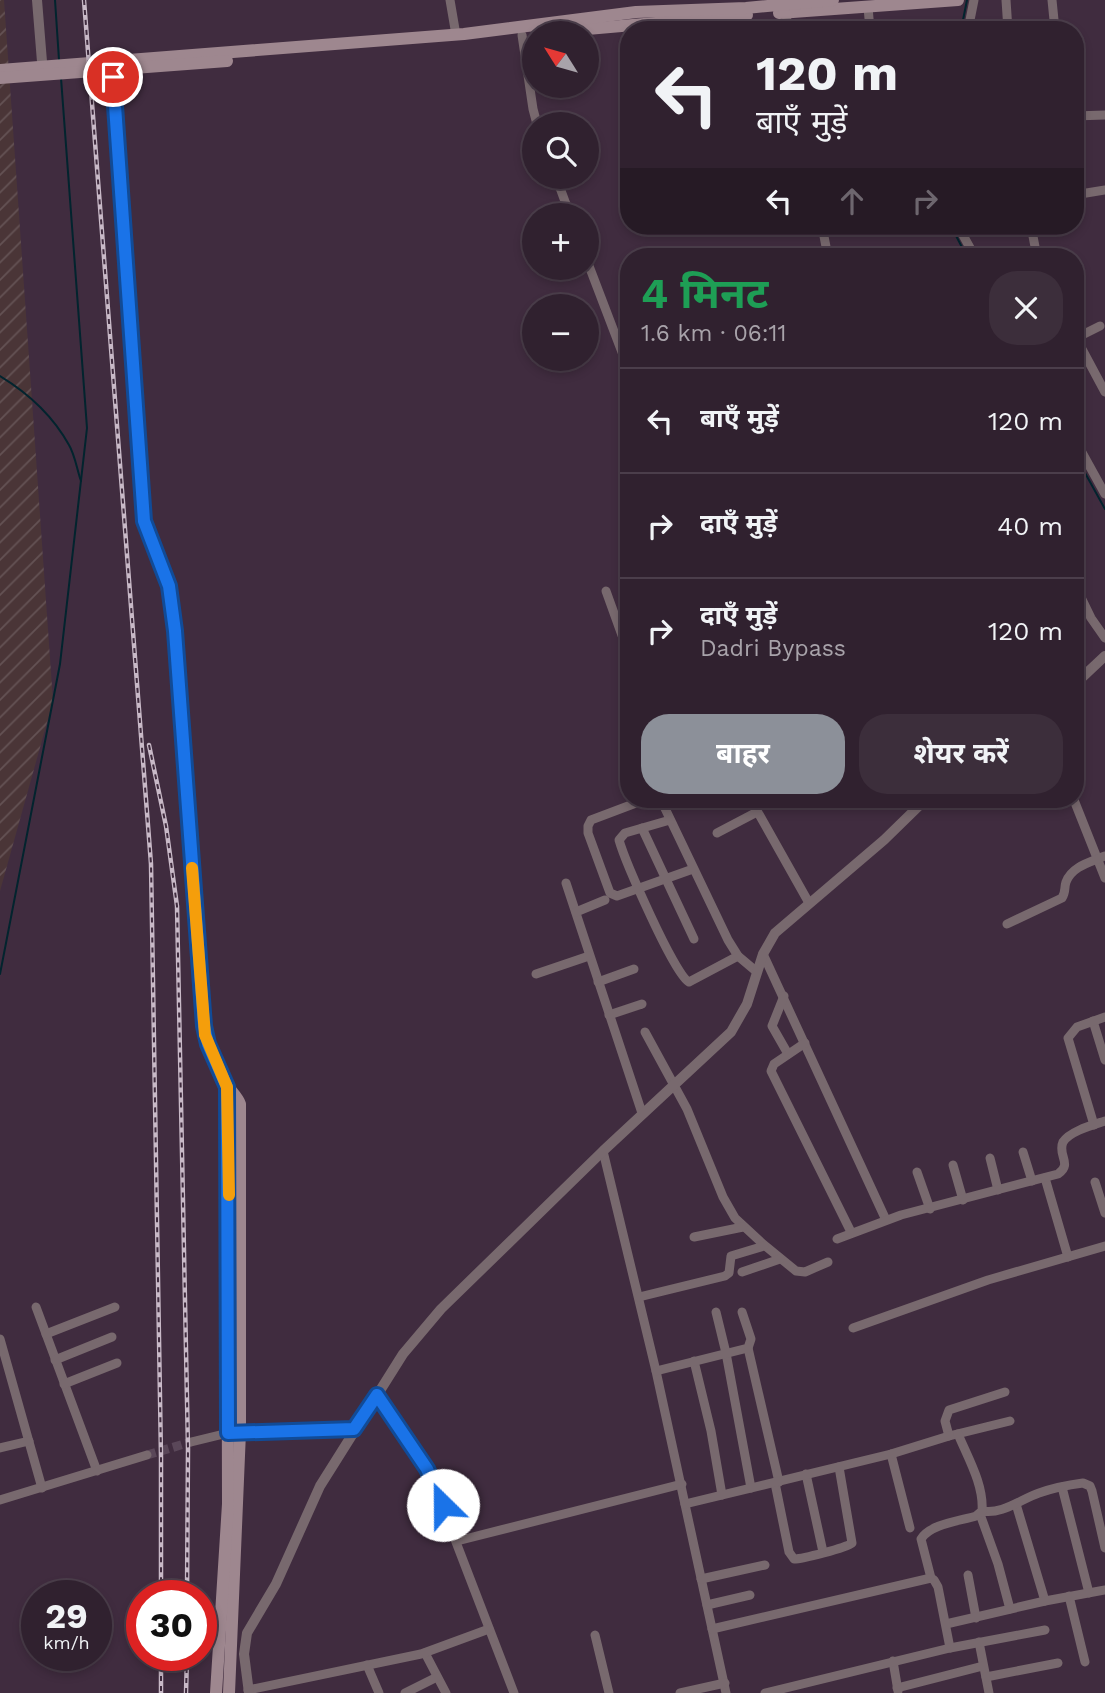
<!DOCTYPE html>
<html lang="hi">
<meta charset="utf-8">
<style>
:root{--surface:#30212f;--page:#3c2e3b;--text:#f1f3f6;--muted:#a8a3aa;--line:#4b3e4b;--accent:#8c9099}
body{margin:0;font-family:"Work Sans","Noto Sans Devanagari",sans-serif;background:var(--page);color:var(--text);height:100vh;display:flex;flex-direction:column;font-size:26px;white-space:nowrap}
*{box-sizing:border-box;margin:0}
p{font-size:23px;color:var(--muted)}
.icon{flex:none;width:38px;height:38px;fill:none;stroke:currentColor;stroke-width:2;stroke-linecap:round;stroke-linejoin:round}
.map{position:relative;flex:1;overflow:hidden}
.side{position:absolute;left:620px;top:248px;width:464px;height:560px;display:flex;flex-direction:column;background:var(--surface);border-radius:28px;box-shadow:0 4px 10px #0003,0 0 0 2px var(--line)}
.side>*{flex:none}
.top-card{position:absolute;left:620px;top:21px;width:464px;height:214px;border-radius:28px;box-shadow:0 4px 10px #0003,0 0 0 2px var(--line);background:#30212f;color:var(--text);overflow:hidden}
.needle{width:46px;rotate:307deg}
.tools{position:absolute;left:522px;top:21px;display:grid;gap:14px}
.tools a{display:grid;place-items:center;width:77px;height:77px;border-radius:50%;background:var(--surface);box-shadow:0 4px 10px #0003,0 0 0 2px var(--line);font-size:35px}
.speed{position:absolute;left:21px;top:1580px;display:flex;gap:14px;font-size:35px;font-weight:700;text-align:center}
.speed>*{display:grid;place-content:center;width:91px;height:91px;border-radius:50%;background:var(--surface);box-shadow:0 4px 10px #0003,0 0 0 2px var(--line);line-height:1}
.speed small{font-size:18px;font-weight:400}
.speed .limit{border:10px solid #d22;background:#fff;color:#111}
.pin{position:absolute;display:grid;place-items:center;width:60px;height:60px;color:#fff;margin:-30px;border:4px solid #fff;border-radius:50%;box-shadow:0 2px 7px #0007}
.me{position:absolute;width:77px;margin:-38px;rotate:337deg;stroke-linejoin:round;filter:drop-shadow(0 0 5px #0008)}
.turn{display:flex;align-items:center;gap:24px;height:147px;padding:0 21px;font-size:32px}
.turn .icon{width:91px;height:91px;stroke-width:2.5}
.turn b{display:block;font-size:49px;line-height:60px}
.lanes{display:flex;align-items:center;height:66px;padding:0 21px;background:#0003;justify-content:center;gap:35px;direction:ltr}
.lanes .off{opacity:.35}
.round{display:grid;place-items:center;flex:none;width:74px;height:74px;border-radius:28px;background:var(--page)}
.summary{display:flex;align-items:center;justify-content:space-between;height:119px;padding:0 21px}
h1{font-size:42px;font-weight:700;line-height:52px;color:#1e9e55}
.button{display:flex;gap:14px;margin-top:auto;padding:14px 21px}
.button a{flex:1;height:80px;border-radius:28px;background:var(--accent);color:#fff;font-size:28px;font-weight:700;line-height:80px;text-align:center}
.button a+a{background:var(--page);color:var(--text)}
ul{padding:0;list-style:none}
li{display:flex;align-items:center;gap:21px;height:105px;padding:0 21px;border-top:2px solid var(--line)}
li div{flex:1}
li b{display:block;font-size:26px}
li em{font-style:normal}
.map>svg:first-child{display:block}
.industrial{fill:url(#industrial-furrows)}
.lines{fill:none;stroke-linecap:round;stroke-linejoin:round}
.stream{stroke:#02242e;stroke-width:2}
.minor-tunnel{stroke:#5a4759;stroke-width:9;stroke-dasharray:9 4.5;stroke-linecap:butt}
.minor{stroke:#78696e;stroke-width:9}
.tertiary{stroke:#78696e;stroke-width:10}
.secondary{stroke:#9e878f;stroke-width:12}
.rail-casing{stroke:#c8b9c7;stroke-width:4.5}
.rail{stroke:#402c3f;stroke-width:2;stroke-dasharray:5;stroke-linecap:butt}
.route-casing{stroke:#114b97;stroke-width:18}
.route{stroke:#1a73e8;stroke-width:12}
.slow{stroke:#f59e0b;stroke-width:12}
</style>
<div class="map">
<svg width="1105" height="1693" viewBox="0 0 1105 1693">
<defs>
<pattern id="industrial-furrows" width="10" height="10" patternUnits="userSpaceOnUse" patternTransform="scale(1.75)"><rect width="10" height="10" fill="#4a3537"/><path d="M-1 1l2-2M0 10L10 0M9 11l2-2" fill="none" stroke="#645254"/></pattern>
</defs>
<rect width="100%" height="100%" fill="#402c3f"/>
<!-- industrial -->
<polygon class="industrial" points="0,0 4,0 53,701 0,891"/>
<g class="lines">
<!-- stream -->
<g class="stream">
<polyline points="55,0 59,60"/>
<polyline points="961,30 967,0"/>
<polyline points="951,226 967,257"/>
<path d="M 0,376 C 28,393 53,416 69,445 C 75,455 77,470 81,481"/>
<polyline points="1074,453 1105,509"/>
<polyline points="0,974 60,664 87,428 61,78"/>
</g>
<!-- minor-tunnel -->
<polyline class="minor-tunnel" points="147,1455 191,1442"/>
<!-- minor -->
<g class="minor">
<polyline points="450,0 456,35"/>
<polyline points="1006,0 1008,30"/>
<polyline points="1052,0 1055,30"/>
<polyline points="868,7 870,30"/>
<polyline points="786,12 788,30"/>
<polyline points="968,30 974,0"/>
<polyline points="522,35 533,109 537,124"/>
<polyline points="1074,116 1105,115"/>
<polyline points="556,177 570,215"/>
<polyline points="1074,195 1105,190"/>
<polyline points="822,226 828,257"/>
<polyline points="958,226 975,257"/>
<polyline points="1031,226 1037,257"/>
<polyline points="822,227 834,226"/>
<polyline points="586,258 628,368"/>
<polyline points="1076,338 1105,392"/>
<polyline points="1074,339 1100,326"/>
<polyline points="1074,438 1105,494"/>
<polyline points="1074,583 1091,618 1105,638"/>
<polyline points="606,591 628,652"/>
<polyline points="628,692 624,704 628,721"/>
<polyline points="644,800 591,820 588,826 588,833 610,893 617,896 693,869"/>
<polyline points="661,800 728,940 738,956 757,972"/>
<polyline points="751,800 809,903"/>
<polyline points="1074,800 1105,878"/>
<path d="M 670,820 L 625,833 L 619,840 C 625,861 675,976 689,982 L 738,956"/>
<polyline points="642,828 694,939"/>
<polyline points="717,833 757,812"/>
<polyline points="566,883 642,1113"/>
<polyline points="576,912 605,900"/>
<path d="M 1007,924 L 1062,898 C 1066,892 1064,888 1066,882 C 1072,866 1091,862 1105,856"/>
<polyline points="763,954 886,1220"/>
<polyline points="536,974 589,956"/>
<polyline points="598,982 634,969"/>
<polyline points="784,996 772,1026 788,1054"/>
<polyline points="609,1015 642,1004"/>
<polyline points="1093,1021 1105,1060"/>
<polyline points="645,1032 687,1109 723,1197 735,1218 763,1244 796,1271 805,1272 828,1262"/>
<polyline points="805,1043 774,1064 771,1071 851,1232"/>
<polyline points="1094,1125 1068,1038 1077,1027 1105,1017"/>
<polyline points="603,1151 656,1371 726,1693"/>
<polyline points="1023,1152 1032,1181"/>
<polyline points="990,1158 998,1190"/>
<polyline points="953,1165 963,1200"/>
<polyline points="917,1172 930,1209"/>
<polyline points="1045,1178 1068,1257"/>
<polyline points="1095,1182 1105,1213"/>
<polyline points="694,1237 743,1227"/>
<path d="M 837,1239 L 901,1215 L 1058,1174 C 1073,1164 1057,1155 1063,1142 C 1070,1131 1093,1125 1105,1121"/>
<polyline points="742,1272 780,1259"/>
<polyline points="639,1297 725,1276 729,1273 731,1256 764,1246"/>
<polyline points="36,1307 97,1471"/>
<polyline points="716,1312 726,1353 751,1488"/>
<polyline points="853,1328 988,1280 1105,1246"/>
<polyline points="46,1334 115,1307"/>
<polyline points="0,1339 42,1488"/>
<polyline points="748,1348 779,1482"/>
<polyline points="55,1360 112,1337"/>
<polyline points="694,1361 711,1431 722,1495"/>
<polyline points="656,1371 748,1348 751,1339 742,1312"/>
<polyline points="64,1384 117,1363"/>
<polyline points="377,1395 431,1477 514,1693"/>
<polyline points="949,1436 945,1421 949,1410 1005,1392"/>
<polyline points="191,1442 228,1433 354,1429"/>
<polyline points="0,1448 29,1441"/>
<polyline points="891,1454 910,1528"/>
<polyline points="806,1474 823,1552"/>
<path d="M 775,1483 L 789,1552 L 794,1559 C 802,1559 846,1548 852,1543 L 839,1467"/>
<polyline points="1062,1487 1089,1593"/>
<polyline points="0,1500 147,1455"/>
<polyline points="685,1504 891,1454 949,1436 1010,1421"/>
<polyline points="1016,1504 1045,1601"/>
<path d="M 982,1511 C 1002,1515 1021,1499 1039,1493 C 1053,1488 1068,1485 1083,1483 L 1090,1486 L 1092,1491 L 1105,1548"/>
<polyline points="980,1514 998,1564 1010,1609"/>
<polyline points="457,1541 682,1484"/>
<polyline points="968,1575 976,1618"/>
<path d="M 931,1578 L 921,1539 C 930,1524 960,1521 976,1516 L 982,1511 C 984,1485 968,1458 958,1434"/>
<polyline points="701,1579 765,1565"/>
<polyline points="1069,1596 1085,1662"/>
<polyline points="707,1605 750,1595"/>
<polyline points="946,1624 1045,1601 1105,1590"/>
<polyline points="712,1629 931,1578 934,1580 938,1587 950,1648"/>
<polyline points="595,1635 609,1693"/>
<polyline points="979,1642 989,1693"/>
<polyline points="425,1653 446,1693"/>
<polyline points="893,1661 898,1691"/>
<polyline points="367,1665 379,1693"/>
<polyline points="986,1677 1058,1663"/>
<polyline points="897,1688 983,1666"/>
<polyline points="248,1690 421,1654 489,1629"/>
<polyline points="405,1693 437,1677"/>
<polyline points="680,1693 725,1683"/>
<polyline points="765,1693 950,1648 1045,1630"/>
</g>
<!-- tertiary -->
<g class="tertiary">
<polyline points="37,0 43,74"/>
<polyline points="1074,685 1105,656"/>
<polyline points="249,1693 244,1654 247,1633 276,1584 320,1486 403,1354 441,1309 603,1151 731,1032 747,1004 763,954 775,933 884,840 925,800"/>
</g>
<!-- secondary -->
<g class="secondary">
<polyline points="779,13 958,0"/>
<polyline points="553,32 747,15"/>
<path d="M 110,61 L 142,505 L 146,531 L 169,586 L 175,631 L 204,1025 C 207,1046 216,1068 227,1085 C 231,1092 237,1096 240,1104 L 240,1432 L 229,1693"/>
<polyline points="0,70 464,34 636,12 746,8 833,0"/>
<polyline points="0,78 227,61"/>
<polyline points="216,1693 228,1504 227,1087"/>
</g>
<!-- rail casing -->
<g class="rail-casing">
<g id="rail">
<polyline points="84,0 151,864 161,1457 161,1596"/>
<polyline points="149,745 166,826 177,906 188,1449 187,1596"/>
<polyline points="161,1656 161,1693"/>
<polyline points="186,1693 187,1656"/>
</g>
</g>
<!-- rail -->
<use href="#rail" class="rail"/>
</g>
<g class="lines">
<!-- route casing -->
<g class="route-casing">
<polyline id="route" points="113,77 144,521 169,586 175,631 204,1026 208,1044 227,1087 228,1433 354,1429 377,1395 427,1469 443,1505"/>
</g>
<!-- route -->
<use href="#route" class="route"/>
<!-- slow -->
<polyline class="slow" points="192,868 205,1035 227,1087 229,1195"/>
</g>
</svg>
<div class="tools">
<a><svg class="needle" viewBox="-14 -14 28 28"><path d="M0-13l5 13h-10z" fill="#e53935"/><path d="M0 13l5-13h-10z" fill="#a8a3aa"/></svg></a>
<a><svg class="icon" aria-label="search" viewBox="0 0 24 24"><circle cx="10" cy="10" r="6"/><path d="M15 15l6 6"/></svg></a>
<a>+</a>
<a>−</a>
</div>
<div class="speed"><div>29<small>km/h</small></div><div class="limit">30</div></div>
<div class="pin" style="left:113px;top:77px;background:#d93025"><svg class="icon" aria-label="arrive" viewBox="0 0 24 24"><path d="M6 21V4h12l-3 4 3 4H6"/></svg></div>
<svg class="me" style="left:443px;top:1505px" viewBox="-20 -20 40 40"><circle r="19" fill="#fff"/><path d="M0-13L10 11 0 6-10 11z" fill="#1a73e8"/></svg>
<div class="top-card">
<div class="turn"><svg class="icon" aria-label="left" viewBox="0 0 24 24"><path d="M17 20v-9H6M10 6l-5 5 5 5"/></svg><div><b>120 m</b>बाएँ मुड़ें</div></div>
<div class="lanes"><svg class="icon" aria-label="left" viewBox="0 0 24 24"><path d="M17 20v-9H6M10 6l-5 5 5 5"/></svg><svg class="icon off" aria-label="ahead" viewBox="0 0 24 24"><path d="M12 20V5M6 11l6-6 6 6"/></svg><svg class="icon off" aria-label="right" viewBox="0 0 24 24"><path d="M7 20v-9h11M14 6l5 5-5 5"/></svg></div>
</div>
<section class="side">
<div class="summary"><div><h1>4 मिनट</h1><p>1.6 km · 06:11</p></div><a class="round"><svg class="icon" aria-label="close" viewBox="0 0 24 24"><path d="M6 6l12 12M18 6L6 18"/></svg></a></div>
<ul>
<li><svg class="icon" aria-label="left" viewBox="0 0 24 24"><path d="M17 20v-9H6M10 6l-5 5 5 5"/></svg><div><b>बाएँ मुड़ें</b></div><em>120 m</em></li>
<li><svg class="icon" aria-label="right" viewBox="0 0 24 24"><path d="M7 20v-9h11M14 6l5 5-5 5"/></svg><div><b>दाएँ मुड़ें</b></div><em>40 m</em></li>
<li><svg class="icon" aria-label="right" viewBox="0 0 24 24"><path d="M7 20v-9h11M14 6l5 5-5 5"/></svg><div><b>दाएँ मुड़ें</b><p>Dadri Bypass</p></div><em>120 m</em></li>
</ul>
<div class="button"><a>बाहर</a><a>शेयर करें</a></div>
</section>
</div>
